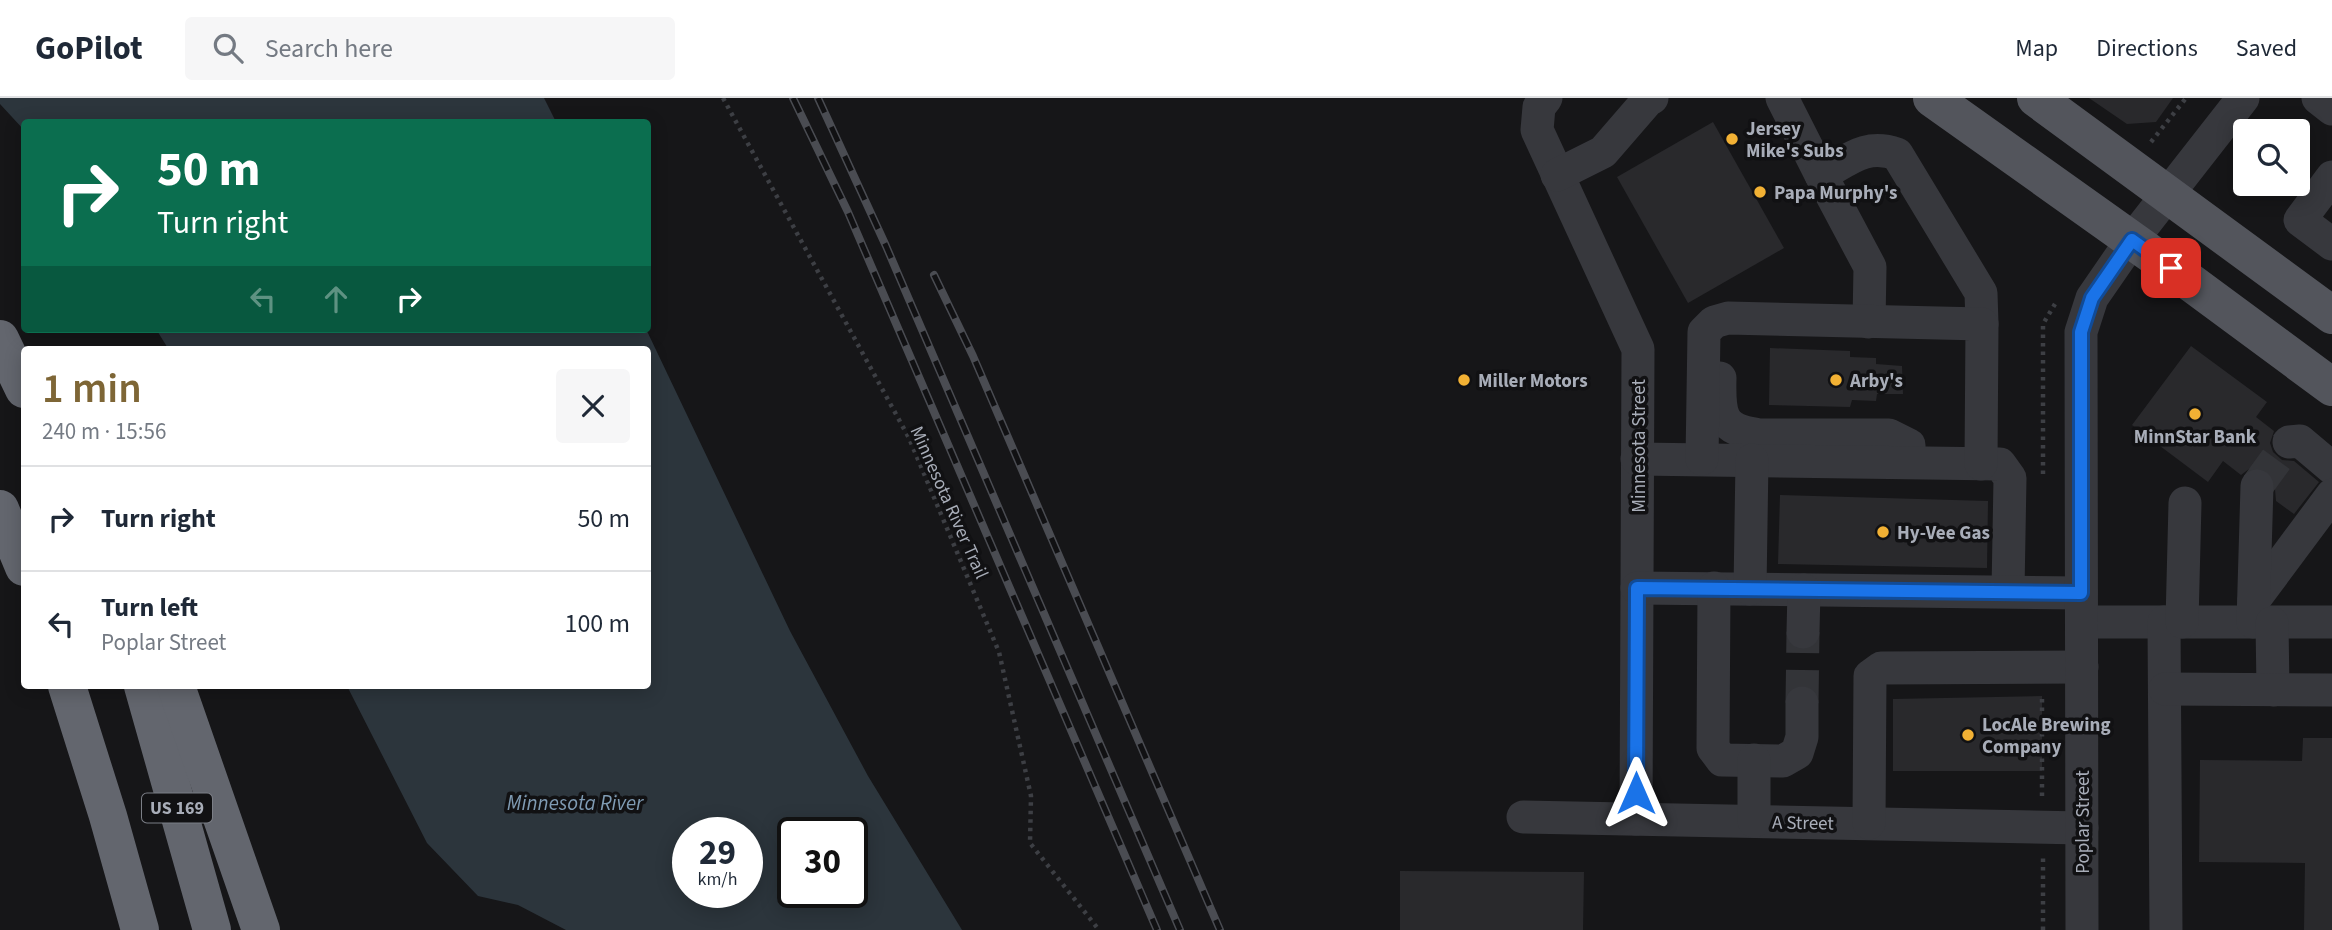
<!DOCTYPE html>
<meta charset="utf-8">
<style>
:root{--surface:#fff;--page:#f6f6f7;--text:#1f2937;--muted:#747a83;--line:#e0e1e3;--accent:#7e6636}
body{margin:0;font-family:"Source Sans 3",sans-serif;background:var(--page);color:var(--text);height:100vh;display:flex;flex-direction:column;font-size:26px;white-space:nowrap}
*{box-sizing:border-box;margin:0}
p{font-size:23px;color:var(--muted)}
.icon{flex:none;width:38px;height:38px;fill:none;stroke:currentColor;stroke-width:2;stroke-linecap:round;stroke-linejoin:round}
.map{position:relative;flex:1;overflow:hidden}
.side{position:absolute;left:21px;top:248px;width:630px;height:343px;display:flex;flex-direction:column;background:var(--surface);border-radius:7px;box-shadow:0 4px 18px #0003}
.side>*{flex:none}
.banner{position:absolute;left:21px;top:21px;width:630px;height:214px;border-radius:7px;box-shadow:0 4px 18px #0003;background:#0b6e4f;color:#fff;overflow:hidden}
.fabs{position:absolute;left:2233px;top:21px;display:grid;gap:14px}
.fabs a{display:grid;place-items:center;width:77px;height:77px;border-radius:7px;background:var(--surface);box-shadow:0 4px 18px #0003;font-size:35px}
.speed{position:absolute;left:672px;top:719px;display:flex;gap:14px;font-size:35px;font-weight:700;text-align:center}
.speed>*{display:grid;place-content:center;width:91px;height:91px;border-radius:50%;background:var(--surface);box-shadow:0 4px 18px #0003;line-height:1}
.speed small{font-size:18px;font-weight:400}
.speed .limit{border:4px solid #111;border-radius:10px;background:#fff;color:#111}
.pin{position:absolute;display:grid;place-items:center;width:60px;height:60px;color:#fff;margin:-30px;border-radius:14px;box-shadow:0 4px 10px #0006}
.me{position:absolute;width:77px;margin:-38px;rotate:0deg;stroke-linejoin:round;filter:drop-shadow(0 0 5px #0008)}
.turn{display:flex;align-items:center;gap:24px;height:147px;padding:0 21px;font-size:32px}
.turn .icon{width:91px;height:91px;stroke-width:2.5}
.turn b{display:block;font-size:49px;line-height:60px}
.lanes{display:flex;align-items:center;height:66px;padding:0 21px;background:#0003;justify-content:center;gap:35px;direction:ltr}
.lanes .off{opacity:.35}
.round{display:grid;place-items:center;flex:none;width:74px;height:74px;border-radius:7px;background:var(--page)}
.head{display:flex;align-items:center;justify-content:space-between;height:119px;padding:0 21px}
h1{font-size:42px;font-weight:600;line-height:52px;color:var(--accent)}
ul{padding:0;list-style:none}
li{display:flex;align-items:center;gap:21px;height:105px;padding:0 21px;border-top:2px solid var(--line)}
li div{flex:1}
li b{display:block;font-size:26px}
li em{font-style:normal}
header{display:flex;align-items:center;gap:42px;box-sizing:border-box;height:98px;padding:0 35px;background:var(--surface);border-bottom:2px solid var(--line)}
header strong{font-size:33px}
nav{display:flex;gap:38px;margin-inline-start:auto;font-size:24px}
.search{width:490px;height:63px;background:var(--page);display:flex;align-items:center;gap:18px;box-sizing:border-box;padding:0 24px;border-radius:7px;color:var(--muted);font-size:26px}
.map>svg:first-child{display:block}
.water{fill:#2c353c;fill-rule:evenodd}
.building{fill:#29292c}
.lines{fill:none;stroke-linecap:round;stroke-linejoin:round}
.minor-tunnel{stroke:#333438;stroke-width:33;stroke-dasharray:33 17;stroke-linecap:butt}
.path{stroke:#3d3f44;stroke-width:4.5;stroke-dasharray:3.5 5;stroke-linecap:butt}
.minor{stroke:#37383d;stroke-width:33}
.major{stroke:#53555c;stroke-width:38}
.highway{stroke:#63666e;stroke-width:38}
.rail-casing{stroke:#4a4c52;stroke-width:8}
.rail{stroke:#111113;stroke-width:5;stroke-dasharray:16;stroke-linecap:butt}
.route-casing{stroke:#114b97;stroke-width:18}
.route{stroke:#1a73e8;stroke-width:12}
.poi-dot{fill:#f2b134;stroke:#111113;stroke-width:2.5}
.labels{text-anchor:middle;stroke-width:7;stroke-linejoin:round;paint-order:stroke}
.shield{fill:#111113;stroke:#7b7e86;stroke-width:2}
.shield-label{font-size:18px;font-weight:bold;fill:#a8adb8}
.poi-label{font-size:19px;font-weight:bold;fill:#a8adb8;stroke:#111113;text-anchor:start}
.street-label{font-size:19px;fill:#a8adb8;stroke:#111113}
.water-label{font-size:21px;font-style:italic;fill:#7f9bb3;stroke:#111113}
</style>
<header>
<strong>GoPilot</strong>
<div class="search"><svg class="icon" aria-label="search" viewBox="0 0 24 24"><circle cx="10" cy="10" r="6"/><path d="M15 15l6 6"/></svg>Search here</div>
<nav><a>Map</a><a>Directions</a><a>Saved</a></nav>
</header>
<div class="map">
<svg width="2332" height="832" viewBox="0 0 2332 832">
<rect width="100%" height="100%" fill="#161618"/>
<!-- water -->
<g class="water">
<polygon points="0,0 544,0 556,24 24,24 24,32 0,6"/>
<path d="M 156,231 L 646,231 L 790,533 L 868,678 L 962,832 L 566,832 L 518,807 L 478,798 L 427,745 L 347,588 L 648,588 L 648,252 L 169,252 ZM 688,735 L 747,735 L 747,794 L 688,794 ZM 793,735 L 852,735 L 852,794 L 793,794 Z"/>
</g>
<!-- building -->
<g class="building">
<polygon points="2089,0 2173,0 2156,24 2127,26"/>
<polygon points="1713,24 1784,150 1688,205 1617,79"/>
<polygon points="2191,248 2267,304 2256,319 2274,333 2270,345 2273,354 2282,362 2294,363 2319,384 2294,416 2276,403 2274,380 2266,371 2257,369 2249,371 2241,377 2223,363 2208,384 2132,327"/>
<polygon points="1770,250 1850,253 1850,259 1876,260 1876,266 1902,268 1903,296 1877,296 1876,303 1852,302 1850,309 1769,307"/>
<polygon points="1780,397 1988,403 1987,470 1778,466"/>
<polygon points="2042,598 2042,673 1893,673 1893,601"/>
<polygon points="2303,640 2332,640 2332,832 2304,832 2305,765 2199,764 2200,662 2302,663"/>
<polygon points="1400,773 1584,774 1583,832 1400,832"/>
</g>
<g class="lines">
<!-- minor-tunnel -->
<g class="minor-tunnel">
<polyline points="2257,388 2289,344"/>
<polyline points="1802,605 1803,534"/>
</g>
<!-- path -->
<g class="path">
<polyline points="723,0 909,340 999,554 1031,698 1030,745 1099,832"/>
<polyline points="2151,44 2186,0"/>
<polyline points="2043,376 2043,226 2055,206"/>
<polyline points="2042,698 2042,598"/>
<polyline points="2043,832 2043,759"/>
</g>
<!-- minor -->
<g class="minor">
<polyline points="1546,0 1539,9 1537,32 1638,251 1636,721"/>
<polyline points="1782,0 1821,77"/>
<polyline points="2318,0 2332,11"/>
<polyline points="1557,77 1603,54 1648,2 1652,0"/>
<polyline points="2332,79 2300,122 2332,146"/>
<path d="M 1869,224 L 1870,169 L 1821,77 C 1849,62 1865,45 1897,56 L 1981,195 L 1982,226"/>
<path d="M 1720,280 C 1719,317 1720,332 1760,337 L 1889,337 L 1909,347 L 1909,364"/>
<polyline points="2289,344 2300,343 2332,370"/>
<polyline points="1637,361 2000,366 2010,380 2008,493"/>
<polyline points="1702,361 1704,234 1714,224 1728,220 1982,226 1981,366"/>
<polyline points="1637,490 2081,495"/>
<polyline points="1714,490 1713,650 1722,662 1783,663 1797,655 1802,639 1802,605"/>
<polyline points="1750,491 1752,362"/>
<polyline points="2254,502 2332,397"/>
<polyline points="2082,524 2332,524"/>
<polyline points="2164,524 2166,832"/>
<polyline points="2182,524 2185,405"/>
<polyline points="2253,524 2257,388"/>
<polyline points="2272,525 2273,592"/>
<polyline points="1803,534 1804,492"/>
<polyline points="2165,591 2332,592"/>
<polyline points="1523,719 2082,730"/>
<polyline points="1754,723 1754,662"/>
<polyline points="1869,725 1870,578 1881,570 2082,569"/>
<polyline points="2082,832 2081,234 2092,200 2132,142 2243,0"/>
</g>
<!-- major -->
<g class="major">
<polyline points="1932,0 2171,170 2332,289"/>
<polyline points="2036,0 2332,217"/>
</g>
<!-- highway -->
<g class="highway">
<polyline points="0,241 24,291"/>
<polyline points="0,411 24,469"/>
<polyline points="67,588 108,718 140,832"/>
<polyline points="143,588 212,832"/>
<polyline points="176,588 261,832"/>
</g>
<!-- rail casing -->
<g class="rail-casing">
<g id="rail">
<polyline points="793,0 848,114 1157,832"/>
<polyline points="818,0 886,148 1180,832"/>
<polyline points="934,177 973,258 1220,832"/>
</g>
</g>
<!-- rail -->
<use href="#rail" class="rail"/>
</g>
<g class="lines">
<!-- route casing -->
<g class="route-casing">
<polyline id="route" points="1636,695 1637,490 2081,495 2081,234 2092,200 2132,142 2171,170"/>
</g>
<!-- route -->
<use href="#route" class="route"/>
</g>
<!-- markers -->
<g class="poi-dot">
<circle cx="1732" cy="41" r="7"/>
<circle cx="1760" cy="94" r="7"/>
<circle cx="1464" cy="282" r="7"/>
<circle cx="1836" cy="282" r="7"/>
<circle cx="2195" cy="316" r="7"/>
<circle cx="1883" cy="434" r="7"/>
<circle cx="1968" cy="637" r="7"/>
</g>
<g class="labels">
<!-- shield labels -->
<rect class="shield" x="142" y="695.5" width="70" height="29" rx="5"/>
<g class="shield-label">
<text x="177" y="716">US 169</text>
</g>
<!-- poi labels -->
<g class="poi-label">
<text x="1746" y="37">Jersey<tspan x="1746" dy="22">Mike's Subs</tspan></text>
<text x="1774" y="101">Papa Murphy's</text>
<text x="1478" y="289">Miller Motors</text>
<text x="1850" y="289">Arby's</text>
<text x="2195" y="345" text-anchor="middle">MinnStar Bank</text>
<text x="1897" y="441">Hy-Vee Gas</text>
<text x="1982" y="633">LocAle Brewing<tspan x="1982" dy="22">Company</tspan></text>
</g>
<!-- street labels -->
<g class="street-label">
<text transform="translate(1638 348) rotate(-90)" y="7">Minnesota Street</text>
<text transform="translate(950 404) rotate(66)" y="7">Minnesota River Trail</text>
<text transform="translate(1803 724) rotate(1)" y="7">A Street</text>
<text transform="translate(2082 724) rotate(-90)" y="7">Poplar Street</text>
</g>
<!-- water labels -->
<g class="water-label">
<text x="575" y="712">Minnesota River</text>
</g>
</g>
</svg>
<div class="fabs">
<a><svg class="icon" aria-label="search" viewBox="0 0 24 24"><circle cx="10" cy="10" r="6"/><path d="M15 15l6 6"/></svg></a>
</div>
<div class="speed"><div>29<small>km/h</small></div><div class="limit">30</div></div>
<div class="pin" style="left:2171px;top:170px;background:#d93025"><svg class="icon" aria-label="arrive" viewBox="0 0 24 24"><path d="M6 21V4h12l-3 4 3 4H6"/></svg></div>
<svg class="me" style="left:1636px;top:695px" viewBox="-20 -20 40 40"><path d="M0-17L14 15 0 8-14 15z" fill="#1a73e8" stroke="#fff" stroke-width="4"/></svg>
<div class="banner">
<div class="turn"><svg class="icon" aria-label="right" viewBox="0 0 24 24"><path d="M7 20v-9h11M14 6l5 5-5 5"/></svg><div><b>50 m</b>Turn right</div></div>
<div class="lanes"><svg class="icon off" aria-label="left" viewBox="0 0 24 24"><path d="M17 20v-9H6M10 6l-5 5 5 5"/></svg><svg class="icon off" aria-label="ahead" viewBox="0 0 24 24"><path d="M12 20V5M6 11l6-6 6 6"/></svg><svg class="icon" aria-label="right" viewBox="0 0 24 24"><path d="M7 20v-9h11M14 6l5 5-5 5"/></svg></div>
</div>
<section class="side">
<div class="head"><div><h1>1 min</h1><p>240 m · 15:56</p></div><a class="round"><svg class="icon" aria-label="close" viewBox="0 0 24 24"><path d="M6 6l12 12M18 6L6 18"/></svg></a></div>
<ul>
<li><svg class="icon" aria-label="right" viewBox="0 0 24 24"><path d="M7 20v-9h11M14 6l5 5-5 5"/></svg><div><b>Turn right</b></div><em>50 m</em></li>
<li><svg class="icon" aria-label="left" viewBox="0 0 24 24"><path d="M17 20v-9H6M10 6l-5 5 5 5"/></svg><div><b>Turn left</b><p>Poplar Street</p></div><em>100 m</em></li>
</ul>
</section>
</div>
